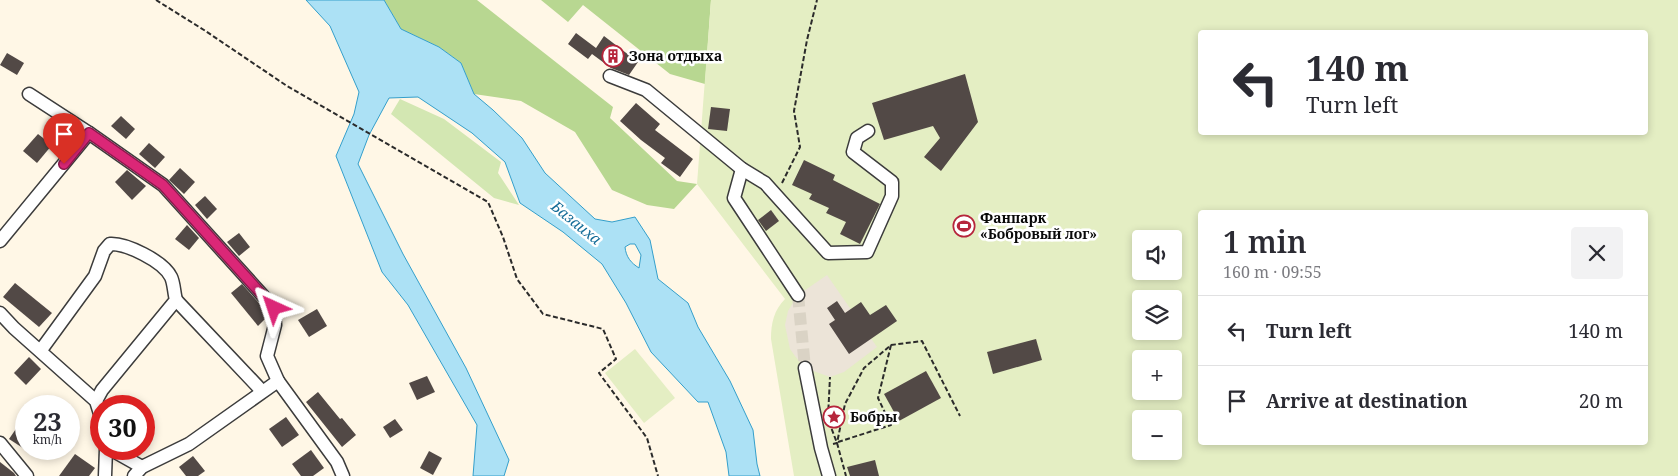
<!DOCTYPE html>
<meta charset="utf-8">
<style>
:root{--surface:#fff;--page:#f2f2f3;--text:#2b2b33;--muted:#7c7c81;--line:#e1e1e2}
body{margin:0;font-family:"Noto Serif",serif;background:var(--page);color:var(--text);height:100vh;display:flex;flex-direction:column;font-size:19px;white-space:nowrap}
*{box-sizing:border-box;margin:0}
p{font-size:16px;color:var(--muted)}
.icon{flex:none;width:28px;height:28px;fill:none;stroke:currentColor;stroke-width:2;stroke-linecap:round;stroke-linejoin:round}
.map{position:relative;flex:1;overflow:hidden}
.drawer{position:absolute;left:1198px;top:210px;width:450px;height:235px;display:flex;flex-direction:column;background:var(--surface);border-radius:5px;box-shadow:0 2px 8px #0003}
.drawer>*{flex:none}
.hud{position:absolute;left:1198px;top:30px;width:450px;height:105px;border-radius:5px;box-shadow:0 2px 8px #0003;background:#fff;color:var(--text);overflow:hidden}
.fabs{position:absolute;left:1132px;top:230px;display:grid;gap:10px}
.fabs a{display:grid;place-items:center;width:50px;height:50px;border-radius:5px;background:var(--surface);box-shadow:0 2px 8px #0003;font-size:25px}
.speed{position:absolute;left:15px;top:395px;display:flex;gap:10px;font-size:25px;font-weight:700;text-align:center}
.speed>*{display:grid;place-content:center;width:65px;height:65px;border-radius:50%;background:var(--surface);box-shadow:0 2px 8px #0003;line-height:1}
.speed small{font-size:12px;font-weight:400}
.speed .limit{border:8px solid #d22;background:#fff;color:#111}
.pin{position:absolute;display:grid;place-items:center;width:42px;height:42px;color:#fff;margin:-51px -21px;border-radius:50% 50% 50% 0;rotate:-45deg;box-shadow:0 0 5px #0007}
.pin .icon{rotate:45deg}
.me{position:absolute;width:55px;margin:-28px;rotate:318deg;stroke-linejoin:round;filter:drop-shadow(0 0 4px #0008)}
.turn{display:flex;align-items:center;gap:18px;height:105px;padding:0 25px;font-size:22px}
.turn .icon{width:65px;height:65px;stroke-width:2.5}
.turn b{display:block;font-size:35px;line-height:42px}
.round{display:grid;place-items:center;flex:none;width:52px;height:52px;border-radius:5px;background:var(--page)}
.head{display:flex;align-items:center;justify-content:space-between;height:85px;padding:0 25px}
h1{font-size:30px;font-weight:600;line-height:38px}
ul{padding:0;list-style:none}
li{display:flex;align-items:center;gap:15px;height:70px;padding:0 25px;border-top:1px solid var(--line)}
li div{flex:1}
li b{display:block;font-size:19px}
li em{font-style:normal}
.map>svg:first-child{display:block}
.green{fill:#d3e7b2}
.forest{fill:#b8d791}
.pitch{fill:#e4eec3;fill-rule:evenodd}
.plaza{fill:#ece4d8}
.water{fill:#ace1f5;stroke:#349fcb;fill-rule:evenodd}
.building{fill:#524946}
.lines{fill:none;stroke-linecap:round;stroke-linejoin:round}
.minor-tunnel{stroke:#dad3c5;stroke-width:12;stroke-dasharray:12 6;stroke-linecap:butt}
.minor-casing{stroke:#3c3c3c;stroke-width:15}
.path{stroke:#2b2b2b;stroke-width:2;stroke-dasharray:5 2.5;stroke-linecap:butt}
.minor{stroke:#fff;stroke-width:12}
.route-casing{stroke:#8e194d;stroke-width:12}
.route{stroke:#db2777;stroke-width:9}
.labels{text-anchor:middle;stroke-width:5;stroke-linejoin:round;paint-order:stroke}
.poi-label{font-size:14px;font-weight:bold;fill:#090909;stroke:#fff;text-anchor:start}
.water-label{font-size:15px;font-style:italic;fill:#166d98;stroke:#fff}
</style>
<div class="map">
<svg width="1678" height="476" viewBox="0 0 1678 476">
<rect width="100%" height="100%" fill="#fff7e6"/>
<!-- green -->
<polygon class="green" points="400,99 444,119 501,162 498,173 519,205 494,198 391,114"/>
<!-- forest -->
<g class="forest">
<polygon points="384,0 477,0 613,107 610,118 677,181 697,184 674,209 647,205 612,190 575,132 521,101 474,94 461,63 439,47 401,29"/>
<polygon points="541,0 711,0 705,84 670,74 583,5 568,22"/>
</g>
<!-- pitch -->
<g class="pitch">
<path d="M 711,0 L 1678,0 L 1678,476 L 794,476 L 771,339 C 771,323 774,310 785,299 L 697,184 ZM 1200,32 L 1645,32 L 1645,132 L 1200,132 ZM 1200,212 L 1645,212 L 1645,442 L 1200,442 ZM 1141,239 L 1174,239 L 1174,271 L 1141,271 ZM 1141,299 L 1174,299 L 1174,331 L 1141,331 ZM 1141,359 L 1174,359 L 1174,391 L 1141,391 ZM 1141,419 L 1174,419 L 1174,451 L 1141,451 Z"/>
<polygon points="635,349 675,398 644,423 605,373"/>
</g>
<!-- plaza -->
<polygon class="plaza" points="827,275 877,347 844,372 830,377 805,368 795,356 790,349 785,325 788,311 798,295"/>
<!-- water -->
<path class="water" d="M 306,0 L 384,0 L 401,29 L 439,47 L 461,63 L 474,94 L 493,110 L 522,138 L 545,173 L 595,219 L 612,222 L 635,217 L 650,240 L 658,279 L 688,303 L 698,327 L 730,381 L 753,430 L 757,464 L 760,476 L 729,476 L 726,452 L 708,402 L 698,402 L 651,352 L 626,303 L 602,264 L 563,232 L 520,203 L 505,162 L 472,133 L 418,97 L 389,98 L 369,135 L 358,164 L 403,254 L 466,368 L 509,460 L 504,476 L 473,476 L 477,425 L 408,305 L 382,272 L 336,156 L 354,114 L 359,92 L 330,26 ZM 630,244 L 635,244 L 641,255 L 639,268 C 631,263 626,257 625,247 Z"/>
<!-- building -->
<g class="building">
<polygon points="576,33 596,48 604,36 638,62 629,75 611,68 592,54 588,59 568,44"/>
<polygon points="7,53 24,63 17,75 0,65"/>
<polygon points="965,74 978,122 941,171 924,157 940,138 933,126 884,140 872,103"/>
<polygon points="636,103 660,124 655,130 693,159 680,177 661,163 665,158 641,140 620,121"/>
<polygon points="711,107 730,109 727,131 708,129"/>
<polygon points="121,116 135,129 126,139 111,126"/>
<polygon points="38,134 52,145 37,163 23,151"/>
<polygon points="149,143 165,157 155,168 139,154"/>
<polygon points="804,160 835,175 833,180 880,204 860,244 840,234 846,222 826,213 829,208 809,199 812,194 792,185"/>
<polygon points="180,168 195,182 184,194 169,180"/>
<polygon points="127,170 146,186 132,200 115,182"/>
<polygon points="205,196 217,209 207,219 195,205"/>
<polygon points="771,210 779,221 766,231 758,220"/>
<polygon points="187,225 199,238 189,250 175,239"/>
<polygon points="239,233 250,247 239,256 227,242"/>
<polygon points="15,283 52,313 39,327 3,297"/>
<polygon points="242,284 266,311 266,318 258,326 231,293"/>
<polygon points="837,301 845,313 861,302 870,315 886,305 897,321 849,354 829,324 835,320 827,308"/>
<polygon points="317,309 327,326 309,337 298,320"/>
<polygon points="1036,339 1042,360 993,374 987,352"/>
<polygon points="29,357 41,369 26,385 14,373"/>
<polygon points="926,371 941,398 899,421 884,394"/>
<polygon points="427,376 435,392 417,400 409,383"/>
<polygon points="318,392 340,419 342,418 356,435 342,447 306,402"/>
<polygon points="286,417 299,435 282,447 269,429"/>
<polygon points="395,419 403,430 390,438 383,427"/>
<polygon points="20,423 26,428 26,450 9,439"/>
<polygon points="311,450 324,468 313,476 301,476 292,464"/>
<polygon points="429,451 442,458 433,475 420,468"/>
<polygon points="75,454 95,468 89,476 59,476"/>
<polygon points="193,456 205,471 198,476 186,476 179,467"/>
<polygon points="875,460 879,476 850,476 847,467"/>
<polygon points="0,462 14,473 16,476 0,476"/>
</g>
<g class="lines">
<!-- minor-tunnel -->
<polyline class="minor-tunnel" points="798,295 805,368"/>
<!-- minor casing -->
<g class="minor-casing">
<g id="minor">
<polyline points="610,76 646,90 742,169 765,183 828,253 867,252 892,196 892,182 853,152 857,138 868,131"/>
<polyline points="29,94 89,133"/>
<polyline points="742,169 734,198 798,295"/>
<polyline points="0,241 89,133 163,185 274,308 275,325 267,356 278,381 189,444 142,467 134,476"/>
<polyline points="176,300 262,391"/>
<polyline points="0,313 14,328 96,401 101,417"/>
<path d="M 41,350 L 95,276 L 104,251 L 110,244 C 126,243 163,261 171,277 C 174,283 174,293 176,300 L 102,390 L 96,401"/>
<polyline points="805,368 821,448 829,476"/>
<polyline points="278,381 337,462 343,476"/>
<polyline points="0,443 27,476"/>
<polyline points="110,449 142,467"/>
<polyline points="105,476 106,449"/>
</g>
</g>
<!-- path -->
<g class="path">
<polyline points="156,0 204,30 287,86 488,202 503,237 517,279 543,314 603,329 616,359 599,373 647,438 658,476"/>
<polyline points="782,183 800,147 794,111 807,40 817,0"/>
<polyline points="828,417 830,377"/>
<polyline points="829,422 837,443 846,476"/>
<polyline points="838,442 891,425 878,398 891,345"/>
<polyline points="833,444 837,443 845,404 864,368 891,345 922,341 960,416"/>
</g>
<!-- minor -->
<use href="#minor" class="minor"/>
</g>
<g class="lines">
<!-- route casing -->
<g class="route-casing">
<polyline id="route" points="64,164 89,133 163,185 274,308"/>
</g>
<!-- route -->
<use href="#route" class="route"/>
</g>
<!-- icons -->
<defs>
<g id="building-ring" transform="scale(1.125)"><circle r="9.5" fill="#fff" stroke="#b6253b" stroke-width="1.5"/><path d="M-4-6H4V6H1V3H-1V6H-4ZM-2.5-4.3h1.7v1.8h-1.7ZM.8-4.3h1.7v1.8H.8ZM-2.5-1h1.7V.8h-1.7ZM.8-1h1.7V.8H.8Z" fill="#b6253b"/></g>
<g id="stadium-ring" transform="scale(1.125)"><circle r="9.5" fill="#fff" stroke="#b6253b" stroke-width="1.5"/><path d="M0-5a6.5 5 0 1 0 0 10a6.5 5 0 1 0 0-10ZM-3.5-1.8h7v3.6h-7Z" fill="#b6253b"/></g>
<g id="sight-ring" transform="scale(1.125)"><circle r="9.5" fill="#fff" stroke="#b6253b" stroke-width="1.5"/><path d="M0-6L1.8-2.2L6-1.7L2.9 1.2L3.7 5.4L0 3.3L-3.7 5.4L-2.9 1.2L-6-1.7L-1.8-2.2Z" fill="#b6253b"/></g>
</defs>
<g fill-rule="evenodd">
<use href="#building-ring" x="613" y="56"/>
<use href="#stadium-ring" x="964" y="226"/>
<use href="#sight-ring" x="834" y="417"/>
</g>
<g class="labels">
<!-- poi labels -->
<g class="poi-label">
<text x="629" y="61">Зона отдыха</text>
<text x="980" y="223">Фанпарк<tspan x="980" dy="16">«Бобровый лог»</tspan></text>
<text x="850" y="422">Бобры</text>
</g>
<!-- water labels -->
<g class="water-label">
<text transform="translate(576 223) rotate(39)" y="5">Базаиха</text>
</g>
</g>
</svg>
<div class="fabs">
<a><svg class="icon" aria-label="sound" viewBox="0 0 24 24"><path d="M4 9h4l5-4v14l-5-4H4zM17 9q2 3 0 6"/></svg></a>
<a><svg class="icon" aria-label="layers" viewBox="0 0 24 24"><path d="M12 4l9 5-9 5-9-5zM3 14l9 5 9-5"/></svg></a>
<a>+</a>
<a>−</a>
</div>
<div class="speed"><div>23<small>km/h</small></div><div class="limit">30</div></div>
<div class="pin" style="left:64px;top:164px;background:#d93025"><svg class="icon" aria-label="arrive" viewBox="0 0 24 24"><path d="M6 21V4h12l-3 4 3 4H6"/></svg></div>
<svg class="me" style="left:274px;top:308px" viewBox="-20 -20 40 40"><path d="M0-17L14 15 0 8-14 15z" fill="#db2777" stroke="#fff" stroke-width="4"/></svg>
<div class="hud">
<div class="turn"><svg class="icon" aria-label="left" viewBox="0 0 24 24"><path d="M17 20v-9H6M10 6l-5 5 5 5"/></svg><div><b>140 m</b>Turn left</div></div>
</div>
<section class="drawer">
<div class="head"><div><h1>1 min</h1><p>160 m · 09:55</p></div><a class="round"><svg class="icon" aria-label="close" viewBox="0 0 24 24"><path d="M6 6l12 12M18 6L6 18"/></svg></a></div>
<ul>
<li><svg class="icon" aria-label="left" viewBox="0 0 24 24"><path d="M17 20v-9H6M10 6l-5 5 5 5"/></svg><div><b>Turn left</b></div><em>140 m</em></li>
<li><svg class="icon" aria-label="arrive" viewBox="0 0 24 24"><path d="M6 21V4h12l-3 4 3 4H6"/></svg><div><b>Arrive at destination</b></div><em>20 m</em></li>
</ul>
</section>
</div>
